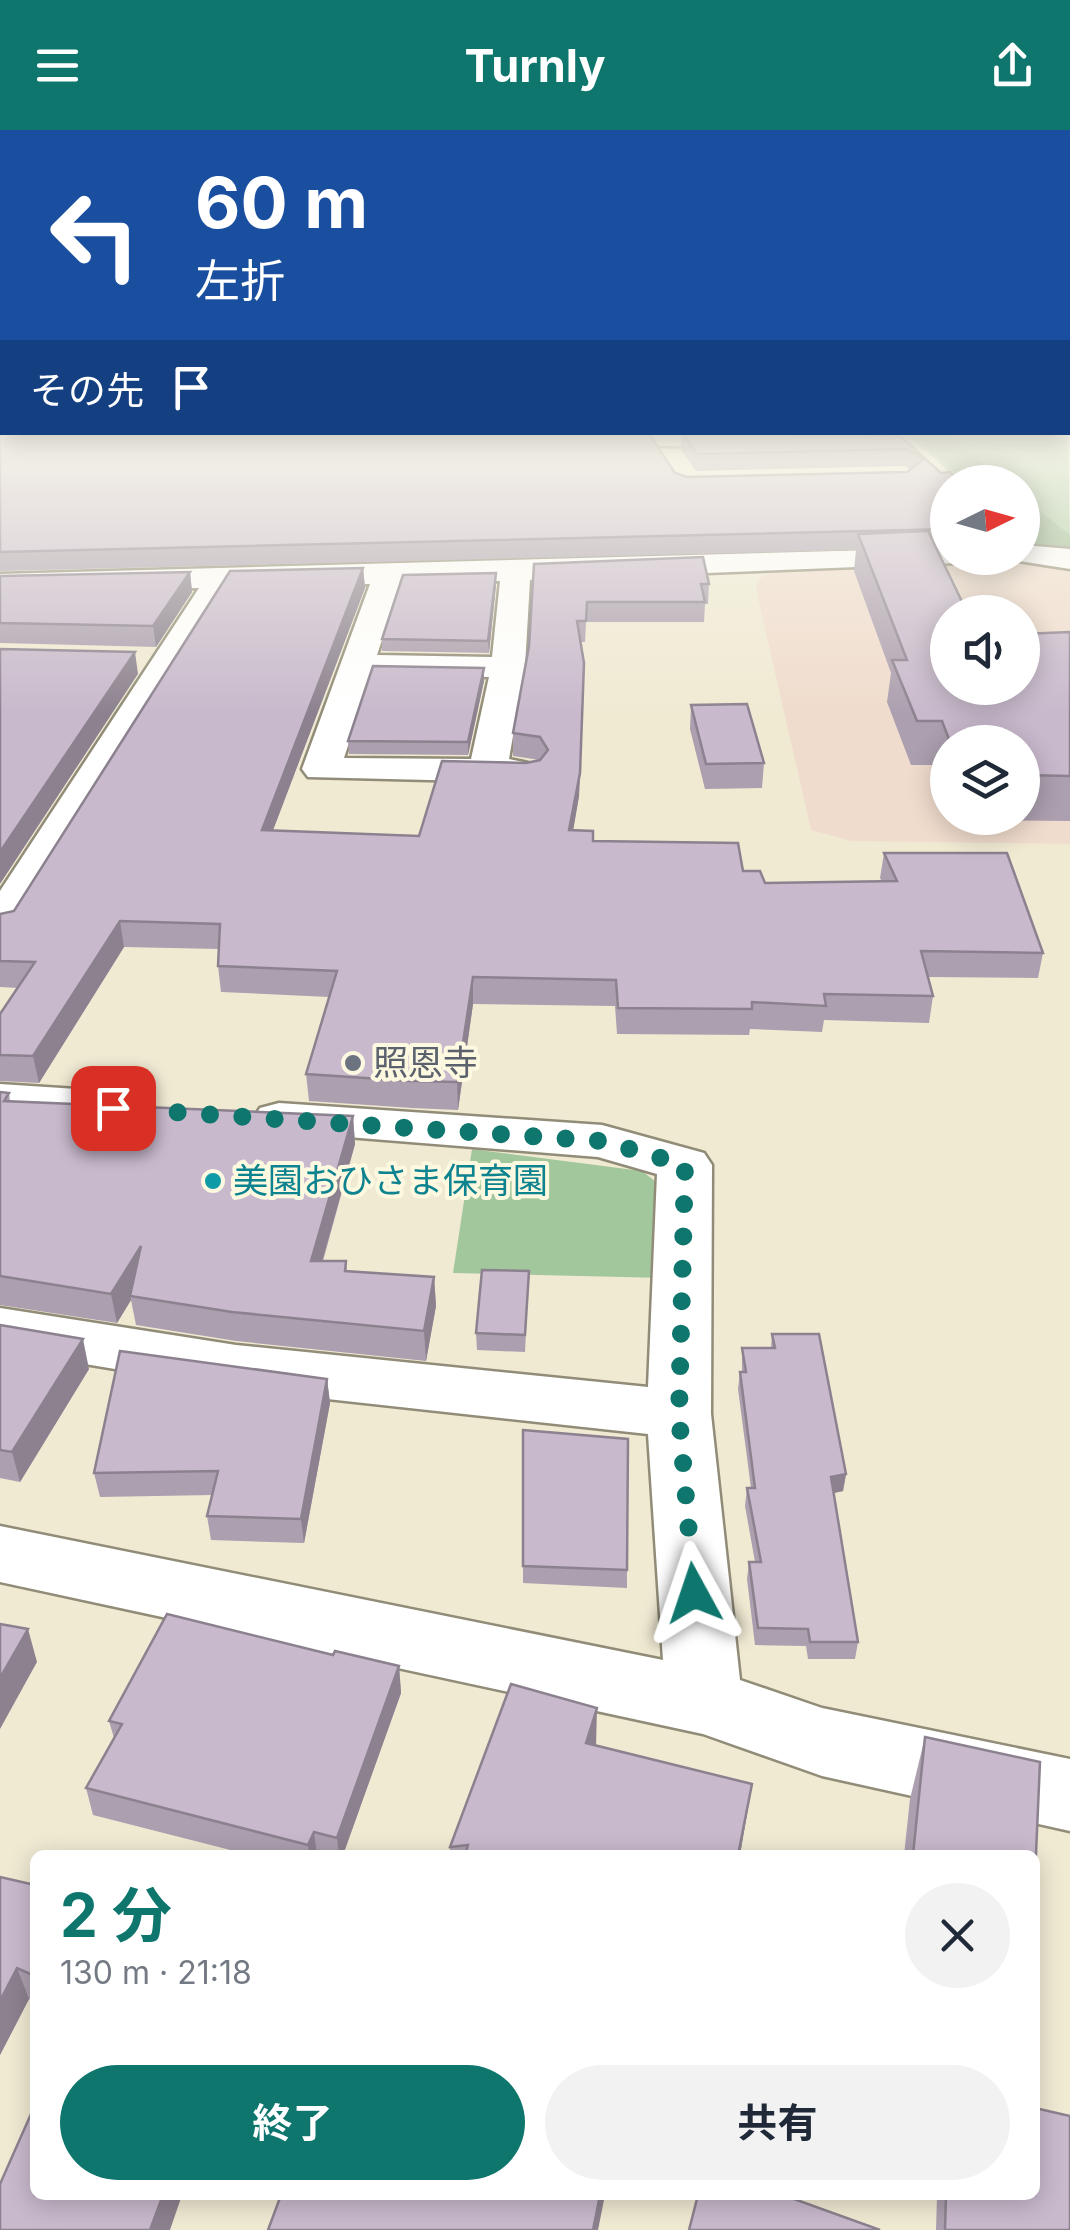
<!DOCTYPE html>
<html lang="ja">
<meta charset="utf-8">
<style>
:root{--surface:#fff;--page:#f2f2f3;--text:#1f2937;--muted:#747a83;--accent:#0f766e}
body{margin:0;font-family:Inter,"Noto Sans JP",sans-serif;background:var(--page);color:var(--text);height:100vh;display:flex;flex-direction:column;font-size:38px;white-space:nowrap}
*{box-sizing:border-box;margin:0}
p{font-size:32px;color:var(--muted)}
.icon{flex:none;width:55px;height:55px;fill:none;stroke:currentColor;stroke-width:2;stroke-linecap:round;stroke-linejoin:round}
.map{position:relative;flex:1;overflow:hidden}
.side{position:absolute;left:30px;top:1720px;width:1010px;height:350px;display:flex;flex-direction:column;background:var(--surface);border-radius:15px;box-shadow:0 5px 25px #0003}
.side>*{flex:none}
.top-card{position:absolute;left:0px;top:0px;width:1070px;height:305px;box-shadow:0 5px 25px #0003;background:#1a4fa0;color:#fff;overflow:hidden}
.needle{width:65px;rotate:85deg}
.fabs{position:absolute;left:930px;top:335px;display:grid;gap:20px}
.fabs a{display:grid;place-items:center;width:110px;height:110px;border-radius:50%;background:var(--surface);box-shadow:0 5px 25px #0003;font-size:50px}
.pin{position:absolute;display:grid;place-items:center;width:85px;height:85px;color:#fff;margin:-42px;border-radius:20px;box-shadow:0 5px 15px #0006}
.me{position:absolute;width:110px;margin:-55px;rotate:355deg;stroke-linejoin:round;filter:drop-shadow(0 0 8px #0008)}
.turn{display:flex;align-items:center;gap:35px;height:210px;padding:0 30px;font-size:45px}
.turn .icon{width:130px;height:130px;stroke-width:2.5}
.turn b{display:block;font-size:70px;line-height:85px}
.then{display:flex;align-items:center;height:95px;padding:0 30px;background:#0003;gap:20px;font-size:38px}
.round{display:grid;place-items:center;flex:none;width:105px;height:105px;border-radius:52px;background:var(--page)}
.summary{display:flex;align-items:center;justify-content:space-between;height:170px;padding:0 30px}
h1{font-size:60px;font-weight:700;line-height:75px;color:var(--accent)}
.primary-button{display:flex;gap:20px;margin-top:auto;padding:20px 30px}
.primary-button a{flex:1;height:115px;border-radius:60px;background:var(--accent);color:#fff;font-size:40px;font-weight:700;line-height:115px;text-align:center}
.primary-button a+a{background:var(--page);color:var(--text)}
header{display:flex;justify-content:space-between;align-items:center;height:130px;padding:0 30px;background:var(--accent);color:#fff;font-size:45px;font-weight:700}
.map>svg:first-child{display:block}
.medical{fill:#f0dccd;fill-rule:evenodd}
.green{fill:#a2c79c}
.forest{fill:#8eb388}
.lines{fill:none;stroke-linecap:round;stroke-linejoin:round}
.minor-casing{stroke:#918c77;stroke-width:5}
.minor{fill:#fff;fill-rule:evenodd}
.wall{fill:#ac9faf}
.shaded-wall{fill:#8c828f}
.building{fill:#c8b9cc;stroke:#8c828f;stroke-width:2.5}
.route{stroke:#0f766e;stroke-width:18;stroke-dasharray:0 32.4}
.worship-dot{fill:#6b7280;stroke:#fdf8e0;stroke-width:4}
.culture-dot{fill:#0f9aa8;stroke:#fdf8e0;stroke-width:4}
.labels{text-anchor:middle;stroke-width:8;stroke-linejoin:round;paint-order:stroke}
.worship-label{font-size:35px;fill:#5b616d;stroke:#fdf8e0;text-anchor:start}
.culture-label{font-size:35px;fill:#0d838f;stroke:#fdf8e0;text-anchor:start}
</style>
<header><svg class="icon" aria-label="menu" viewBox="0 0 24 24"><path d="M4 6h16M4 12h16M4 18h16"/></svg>Turnly<svg class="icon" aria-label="share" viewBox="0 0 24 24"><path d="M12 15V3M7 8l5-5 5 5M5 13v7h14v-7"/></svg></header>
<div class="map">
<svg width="1070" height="2100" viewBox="0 0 1070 2100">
<rect width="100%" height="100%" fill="#f0ead3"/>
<!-- medical -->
<path class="medical" d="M 1039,432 L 1070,443 L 1070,714 L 851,711 L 811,700 L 756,459 L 759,449 L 773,440 ZM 948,482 L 1022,482 L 1022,558 L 948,558 ZM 948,612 L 1022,612 L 1022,688 L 948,688 Z"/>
<!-- green -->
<g class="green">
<polygon points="1068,290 1070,424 1031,420 1023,411 1022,352 960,352 912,308 887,303 1068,302"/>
<polygon points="472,1019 642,1041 660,1055 663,1148 453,1143"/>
</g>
<!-- forest -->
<g class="forest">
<polygon points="946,303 1005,352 966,352 914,304"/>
<polygon points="1022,367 1070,405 1070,422 1034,417 1023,406"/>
</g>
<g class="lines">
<!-- minor casing -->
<g class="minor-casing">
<g id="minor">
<polygon points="571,302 757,303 769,310 757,317 578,315 566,308"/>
<polygon points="1022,415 1070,419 1070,439 1012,430 1022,428"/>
<path d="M 948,418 L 948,428 L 962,428 L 958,433 L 530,450 L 525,537 L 509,629 L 528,633 L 534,641 L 528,649 L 515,652 L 308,647 L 302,639 L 370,454 L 230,457 L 22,795 L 16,804 L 0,808 L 0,761 L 199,458 L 0,462 L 0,444 ZM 500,451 L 492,527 L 377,525 L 401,453 ZM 371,545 L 489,547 L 471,629 L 344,628 Z"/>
<polygon points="0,954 123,962 141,967 149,978 141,989 123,994 0,986"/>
<polygon points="279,973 602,995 704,1023 712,1035 711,1284 740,1550 822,1578 1070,1629 1070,1701 822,1646 703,1604 0,1452 0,1396 663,1530 648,1304 236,1259 0,1220 0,1178 236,1215 648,1257 657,1044 598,1027 260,1000 253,989 260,978"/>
</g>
</g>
<!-- minor -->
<use href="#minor" class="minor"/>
</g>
<!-- wall -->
<g class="wall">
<polygon points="0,290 2,290 2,302 675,343 687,347 907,342 910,340 905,336 696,341 681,320 682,303 900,306 948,352 948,417 936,418 948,558 1070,502 1070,691 953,690 953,688 1022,688 1022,612 948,612 948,672 936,635 911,635 887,572 891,543 854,441 856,420 0,441"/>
<polygon points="534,434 709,454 708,474 705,474 704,492 586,492 585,512 581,512 584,554 579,666 573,700 593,711 743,741 765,753 882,752 880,748 884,723 1043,823 1038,848 928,847 933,866 929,893 824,890 822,902 750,899 749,905 617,904 615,876 473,874 458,980 412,978 309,971 306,944 329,867 221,862 218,836 219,819 124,817 39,953 0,951 0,884 18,858 0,857 0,784 14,781 363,438 365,458 273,700 419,706 526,633 540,630 513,626 513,603 529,516"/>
<polygon points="190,442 192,462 156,517 0,513 0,446"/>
<polygon points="496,455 489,523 382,521 382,509"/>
<polygon points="484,551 468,625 349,624 348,611"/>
<polygon points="691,575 764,633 762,658 705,659 690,599"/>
<polygon points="0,962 9,963 10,971 353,986 355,1014 323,1131 346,1131 347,1141 434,1147 436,1176 426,1231 236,1211 136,1195 131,1170 117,1193 0,1175"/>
<polygon points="529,1141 525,1222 477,1220 476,1203"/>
<polygon points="0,1195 89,1239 20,1352 0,1348"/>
<polygon points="772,1204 846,1344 843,1361 834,1363 858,1512 855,1529 808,1529 806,1516 755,1515 747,1449 749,1432 755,1432 745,1376 747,1358 751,1358 738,1259 740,1242 742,1242 742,1218 771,1218"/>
<polygon points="327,1249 330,1273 304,1413 211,1410 207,1386 212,1365 100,1367 94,1343"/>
<polygon points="523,1300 627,1440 627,1458 523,1453"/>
<polygon points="333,1525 399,1536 401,1563 343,1725 250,1725 93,1685 86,1658 114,1608 109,1591"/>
<polygon points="925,1607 1035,1725 904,1725 910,1669"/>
<polygon points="596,1616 752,1654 740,1725 450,1725 450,1717"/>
<polygon points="0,1747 35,1755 35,1872 29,1869 0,1925"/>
<polygon points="937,2065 1035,2065 1070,2100 936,2100"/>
</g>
<!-- shaded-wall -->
<g class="shaded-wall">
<polygon points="363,438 365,458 264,724 262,700"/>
<polygon points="190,442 192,462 156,517 153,496"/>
<polygon points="496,443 496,455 489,523 488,511"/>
<polygon points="135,522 138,544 0,754 0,722"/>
<polygon points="584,533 579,666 569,725 569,700"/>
<polygon points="484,538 484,551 468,625 468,612"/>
<polygon points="120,791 124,817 39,953 33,926"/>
<polygon points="473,847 473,874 458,980 457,952"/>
<polygon points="353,986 355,1014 314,1160 311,1131"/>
<polygon points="141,1116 130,1166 131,1170 117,1193 111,1164"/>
<polygon points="434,1147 436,1176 426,1231 424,1201"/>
<polygon points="83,1209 89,1239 20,1352 12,1322"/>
<polygon points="327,1249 330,1273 304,1413 301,1389"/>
<polygon points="846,1344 843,1361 829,1364 831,1347"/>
<polygon points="28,1499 37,1532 0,1599 0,1548"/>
<polygon points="399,1536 401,1563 343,1725 339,1725 337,1708"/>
<polygon points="597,1578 596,1617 586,1613"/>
<polygon points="752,1654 740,1725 738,1725"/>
<polygon points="314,1702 317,1725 309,1725 308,1715"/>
<polygon points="17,1838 29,1869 0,1925 0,1871"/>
<polygon points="163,2065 182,2065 170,2100 150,2100"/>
<polygon points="600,2065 605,2065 598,2100 593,2100"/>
</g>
<!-- building -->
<g class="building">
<polygon points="0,293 2,293 2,302 648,302 675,343 687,347 907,342 924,329 907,319 697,324 682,303 900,306 941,343 950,342 960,352 948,352 948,399 0,422"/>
<polygon points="928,401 967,482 948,482 948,558 1022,558 1022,504 1070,502 1070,646 1022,645 1022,612 950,612 942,591 917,591 892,530 907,530 858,404"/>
<polygon points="703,427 709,454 701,454 705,472 587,472 586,491 577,491 584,533 580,643 569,700 593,701 593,711 738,713 743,741 760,741 765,753 897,751 884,723 1007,723 1043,823 921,821 933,866 824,864 826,876 752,872 752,879 618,878 616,850 473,847 457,952 411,951 306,944 337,841 218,836 220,794 120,791 33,926 0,925 0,884 35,832 0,831 0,784 14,781 230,441 363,438 262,700 419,706 442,631 526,633 540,630 548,620 540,607 513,603 529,516 534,434"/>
<polygon points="190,442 153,496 0,493 0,446"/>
<polygon points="496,443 488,511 382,509 403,445"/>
<polygon points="0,519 135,522 0,722"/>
<polygon points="373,536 484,538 468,612 348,611"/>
<polygon points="747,574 764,633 706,634 691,575"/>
<polygon points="0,962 9,963 4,971 353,986 311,1131 346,1131 345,1141 434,1147 424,1201 232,1182 130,1166 141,1116 111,1164 0,1146"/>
<polygon points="482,1140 529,1141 525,1205 476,1203"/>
<polygon points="0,1195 83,1209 12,1322 0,1320"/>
<polygon points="772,1204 819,1204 846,1344 831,1347 858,1512 810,1512 808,1499 758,1498 749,1432 761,1432 747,1358 755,1358 740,1242 746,1242 742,1218 775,1218"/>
<polygon points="120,1221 327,1249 301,1389 207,1386 218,1341 94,1343"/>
<polygon points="523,1300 628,1309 627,1440 523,1436"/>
<polygon points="167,1484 333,1525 335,1521 399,1536 337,1708 314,1702 308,1715 86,1658 122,1594 109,1591"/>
<polygon points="0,1494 28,1499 0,1548"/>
<polygon points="511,1554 597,1578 586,1613 752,1654 738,1725 465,1725 468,1715 450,1717"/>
<polygon points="925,1607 1040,1632 1035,1747 1035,1725 913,1725"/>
<polygon points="0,1747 35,1755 35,1846 17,1838 0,1871"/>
<polygon points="35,1975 35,2065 163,2065 150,2100 0,2100 0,2054"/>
<polygon points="1035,1978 1070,1986 1070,2100 945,2100 946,2065 1035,2065"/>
<polygon points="281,2065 600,2065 593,2100 268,2100"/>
<polygon points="698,2065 783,2065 880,2100 689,2100"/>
</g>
<!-- sky -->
<linearGradient id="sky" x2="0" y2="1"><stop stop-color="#8bbfed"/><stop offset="0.5" stop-color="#f8f6eb"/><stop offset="1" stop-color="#f8f6eb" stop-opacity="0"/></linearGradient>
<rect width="1070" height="584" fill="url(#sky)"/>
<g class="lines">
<!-- route -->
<polyline class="route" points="113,978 602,1011 685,1035 679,1284 694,1463"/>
</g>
<!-- markers -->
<circle class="worship-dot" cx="353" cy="933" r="10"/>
<circle class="culture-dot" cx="213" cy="1051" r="10"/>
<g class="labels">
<!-- worship labels -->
<g class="worship-label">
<text x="373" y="945">照恩寺</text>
</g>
<!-- culture labels -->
<g class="culture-label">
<text x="233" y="1063">美園おひさま保育園</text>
</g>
</g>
</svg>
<div class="fabs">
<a><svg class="needle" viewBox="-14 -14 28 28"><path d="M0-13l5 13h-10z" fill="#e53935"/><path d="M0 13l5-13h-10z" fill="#747a83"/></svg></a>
<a><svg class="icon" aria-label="sound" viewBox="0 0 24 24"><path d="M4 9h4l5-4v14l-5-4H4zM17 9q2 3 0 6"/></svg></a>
<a><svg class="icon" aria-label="layers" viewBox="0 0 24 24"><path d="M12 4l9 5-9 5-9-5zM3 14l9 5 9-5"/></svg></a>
</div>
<div class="pin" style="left:113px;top:978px;background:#d93025"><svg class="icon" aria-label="arrive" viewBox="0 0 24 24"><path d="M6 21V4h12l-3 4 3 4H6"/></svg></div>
<svg class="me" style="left:694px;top:1463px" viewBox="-20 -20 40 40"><path d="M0-17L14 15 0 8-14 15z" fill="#0f766e" stroke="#fff" stroke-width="4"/></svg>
<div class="top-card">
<div class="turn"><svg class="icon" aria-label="left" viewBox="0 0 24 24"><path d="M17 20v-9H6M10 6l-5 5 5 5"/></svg><div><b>60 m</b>左折</div></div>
<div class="then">その先<svg class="icon" aria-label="arrive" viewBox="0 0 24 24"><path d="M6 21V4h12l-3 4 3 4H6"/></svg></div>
</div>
<section class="side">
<div class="summary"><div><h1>2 分</h1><p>130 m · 21:18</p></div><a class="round"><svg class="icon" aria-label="close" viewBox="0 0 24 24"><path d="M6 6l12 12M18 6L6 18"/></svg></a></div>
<div class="primary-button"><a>終了</a><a>共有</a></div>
</section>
</div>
